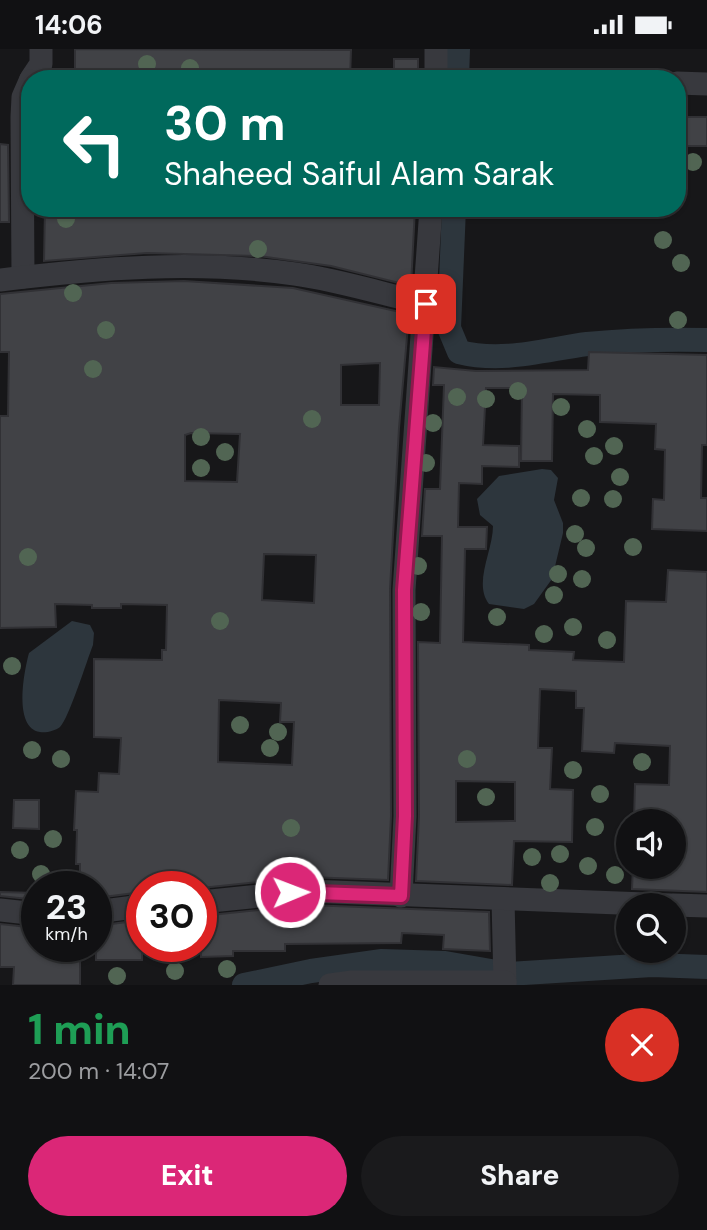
<!DOCTYPE html>
<meta charset="utf-8">
<style>
:root{--surface:#111113;--page:#1a1a1c;--text:#f1f3f6;--muted:#9c9da0;--line:#303133;--accent:#db2777}
body{margin:0;font-family:"DM Sans",sans-serif;background:var(--page);color:var(--text);height:100vh;display:flex;flex-direction:column;font-size:26px;white-space:nowrap}
*{box-sizing:border-box;margin:0}
p{font-size:23px;color:var(--muted)}
.icon{flex:none;width:38px;height:38px;fill:none;stroke:currentColor;stroke-width:2;stroke-linecap:round;stroke-linejoin:round}
.map{position:relative;height:936px;overflow:hidden}
.sheet{display:flex;flex-direction:column;background:var(--surface);flex:1}
.sheet>*{flex:none}
.top-card{position:absolute;left:21px;top:21px;width:665px;height:147px;border-radius:28px;box-shadow:0 2px 5px #0004,0 0 0 2px var(--line);background:#00695c;color:#fff;overflow:hidden}
.tools{position:absolute;left:616px;top:760px;display:grid;gap:14px}
.tools a{display:grid;place-items:center;width:70px;height:70px;border-radius:50%;background:var(--surface);box-shadow:0 2px 5px #0004,0 0 0 2px var(--line);font-size:35px}
.speed{position:absolute;left:21px;top:822px;display:flex;gap:14px;font-size:35px;font-weight:700;text-align:center}
.speed>*{display:grid;place-content:center;width:91px;height:91px;border-radius:50%;background:var(--surface);box-shadow:0 2px 5px #0004,0 0 0 2px var(--line);line-height:1}
.speed small{font-size:18px;font-weight:400}
.speed .limit{border:10px solid #d22;background:#fff;color:#111}
.pin{position:absolute;display:grid;place-items:center;width:60px;height:60px;color:#fff;margin:-30px;border-radius:14px;box-shadow:0 4px 10px #0006}
.me{position:absolute;width:77px;margin:-38px;rotate:89deg;stroke-linejoin:round;filter:drop-shadow(0 0 5px #0008)}
.turn{display:flex;align-items:center;gap:24px;height:147px;padding:0 28px;font-size:32px}
.turn .icon{width:91px;height:91px;stroke-width:2.5}
.turn b{display:block;font-size:49px;line-height:60px}
.round{display:grid;place-items:center;flex:none;width:74px;height:74px;border-radius:37px;background:var(--page)}
.overview{display:flex;align-items:center;justify-content:space-between;height:119px;padding:0 28px}
h1{font-size:42px;font-weight:800;line-height:52px;color:#1e9e55}
.cta{display:flex;gap:14px;margin-top:auto;padding:14px 28px}
.cta a{flex:1;height:80px;border-radius:42px;background:var(--accent);color:#fff;font-size:28px;font-weight:800;line-height:80px;text-align:center}
.cta a+a{background:var(--page);color:var(--text)}
.status{display:flex;justify-content:space-between;align-items:center;height:49px;padding:0 35px;background:var(--surface);direction:ltr}
.status svg{height:19px;fill:currentColor}
.map>svg:first-child{display:block}
.water{fill:#2d363d}
.lines{fill:none;stroke-linecap:round;stroke-linejoin:round}
.canal{stroke:#2d363d;stroke-width:24}
.building{fill:#414246;stroke:#313135;stroke-width:2;fill-rule:evenodd}
.street{stroke:#38393e;stroke-width:23}
.tree{fill:#516553}
.route-casing{stroke:#8e194d;stroke-width:18}
.route{stroke:#db2777;stroke-width:12}
</style>
<div class="status"><b>14:06</b><svg viewBox="0 0 49 12"><path d="M0 12V9h3v3zM5 12V6h3v6zM10 12V3h3v9zM15 12V0h3v12zM26 1h20v11H26zM47 4h2v5h-2z"/></svg></div>
<div class="map">
<svg width="707" height="936" viewBox="0 0 707 936">
<rect width="100%" height="100%" fill="#171719"/>
<!-- water -->
<g class="water">
<path d="M 542,420 L 551,421 L 558,429 L 554,451 L 563,474 L 563,484 L 552,530 L 534,555 L 524,560 L 489,555 C 473,534 493,502 493,477 L 480,466 L 477,450 L 499,427 Z"/>
<path d="M 72,572 L 90,576 L 94,584 L 93,596 C 87,611 69,669 60,678 C 55,682 46,684 40,683 C 13,679 24,622 29,604 Z"/>
</g>
<g class="lines">
<!-- canal -->
<g class="canal">
<polyline points="457,30 458,0"/>
<path d="M 454,159 L 449,279 L 459,303 C 503,314 543,301 587,295 C 627,291 667,290 707,291"/>
<polyline points="244,936 311,922 382,912 445,914 508,925 652,916 707,918"/>
</g>
</g>
<!-- building -->
<g class="building">
<polygon points="75,0 351,1 350,30 213,30 213,26 145,24 116,25 116,30 75,30"/>
<rect x="394" y="10" width="24" height="20"/>
<rect x="677" y="68" width="30" height="29"/>
<polygon points="0,95 8,96 9,173 0,173"/>
<polygon points="45,159 415,159 411,237 331,217 259,207 147,204 44,212"/>
<path d="M 184,232 L 293,239 L 409,265 L 399,379 L 390,540 L 391,767 L 388,831 L 307,828 L 201,839 L 142,838 L 142,843 L 96,849 L 96,838 L 80,838 L 80,815 L 76,815 L 77,781 L 74,781 L 76,742 L 98,743 L 99,724 L 119,725 L 121,689 L 94,688 L 94,610 L 162,611 L 162,601 L 166,601 L 167,556 L 121,555 L 121,559 L 92,559 L 92,556 L 55,555 L 56,578 L 0,579 L 0,367 L 8,367 L 9,303 L 0,303 L 0,245 L 111,234 ZM 380,314 L 379,356 L 341,356 L 341,316 ZM 191,384 L 240,385 L 237,433 L 185,432 L 185,386 ZM 264,505 L 316,506 L 314,554 L 262,551 ZM 219,651 L 281,654 L 280,673 L 294,673 L 292,716 L 218,713 Z"/>
<path d="M 589,303 L 707,306 L 707,396 L 702,396 L 701,449 L 707,449 L 707,482 L 652,480 L 653,450 L 664,451 L 665,401 L 655,400 L 656,375 L 600,373 L 600,346 L 553,345 L 552,412 L 521,412 L 522,339 L 486,339 L 483,396 L 519,397 L 519,418 L 482,417 L 482,435 L 459,434 L 458,478 L 487,478 L 486,500 L 465,500 L 463,593 L 529,596 L 529,601 L 574,603 L 573,611 L 624,613 L 626,552 L 666,553 L 668,521 L 707,523 L 707,843 L 632,840 L 633,817 L 674,817 L 674,772 L 634,772 L 635,735 L 669,736 L 670,697 L 615,694 L 614,704 L 582,702 L 584,659 L 576,659 L 576,642 L 540,640 L 538,699 L 552,699 L 550,740 L 573,741 L 572,793 L 514,792 L 512,836 L 416,832 L 419,767 L 418,593 L 440,594 L 442,487 L 422,487 L 425,440 L 440,440 L 444,336 L 433,336 L 434,318 L 476,322 L 588,321 ZM 456,732 L 515,733 L 515,772 L 456,773 Z"/>
<polygon points="14,751 39,751 39,780 13,779"/>
<polygon points="0,843 37,844 37,851 0,847"/>
<polygon points="308,856 489,863 490,902 443,900 444,886 402,884 401,894 285,895 285,902 233,902 233,907 201,908 201,867"/>
<polygon points="142,871 142,911 96,911 96,877"/>
<polygon points="0,875 37,879 37,898 80,898 80,936 13,936 14,918 0,918"/>
</g>
<g class="lines">
<!-- street -->
<g class="street">
<polyline points="31,30 41,15 41,0"/>
<polyline points="436,30 436,0"/>
<polyline points="677,34 707,35"/>
<polyline points="23,228 22,68 23,48 30,32"/>
<path d="M 0,231 C 98,219 197,211 295,225 C 339,231 383,245 426,255"/>
<polyline points="401,847 405,767 404,541 431,159"/>
<polyline points="503,850 505,936"/>
<polyline points="201,853 308,842 671,856"/>
<polyline points="674,856 707,857"/>
<polyline points="0,861 37,865"/>
<polyline points="96,863 142,857"/>
<polyline points="330,936 352,933 505,933"/>
</g>
</g>
<!-- trees -->
<g class="tree">
<circle cx="147" cy="15" r="9"/>
<circle cx="190" cy="19" r="9"/>
<circle cx="693" cy="113" r="9"/>
<circle cx="66" cy="170" r="9"/>
<circle cx="663" cy="191" r="9"/>
<circle cx="258" cy="200" r="9"/>
<circle cx="681" cy="214" r="9"/>
<circle cx="73" cy="244" r="9"/>
<circle cx="678" cy="271" r="9"/>
<circle cx="106" cy="281" r="9"/>
<circle cx="93" cy="320" r="9"/>
<circle cx="518" cy="342" r="9"/>
<circle cx="457" cy="348" r="9"/>
<circle cx="486" cy="350" r="9"/>
<circle cx="561" cy="358" r="9"/>
<circle cx="312" cy="370" r="9"/>
<circle cx="433" cy="374" r="9"/>
<circle cx="587" cy="380" r="9"/>
<circle cx="201" cy="388" r="9"/>
<circle cx="614" cy="397" r="9"/>
<circle cx="225" cy="403" r="9"/>
<circle cx="594" cy="407" r="9"/>
<circle cx="426" cy="414" r="9"/>
<circle cx="201" cy="419" r="9"/>
<circle cx="620" cy="428" r="9"/>
<circle cx="581" cy="449" r="9"/>
<circle cx="613" cy="450" r="9"/>
<circle cx="575" cy="485" r="9"/>
<circle cx="633" cy="498" r="9"/>
<circle cx="586" cy="499" r="9"/>
<circle cx="28" cy="508" r="9"/>
<circle cx="418" cy="517" r="9"/>
<circle cx="558" cy="525" r="9"/>
<circle cx="582" cy="530" r="9"/>
<circle cx="554" cy="546" r="9"/>
<circle cx="421" cy="563" r="9"/>
<circle cx="497" cy="568" r="9"/>
<circle cx="220" cy="572" r="9"/>
<circle cx="573" cy="578" r="9"/>
<circle cx="544" cy="585" r="9"/>
<circle cx="607" cy="591" r="9"/>
<circle cx="12" cy="617" r="9"/>
<circle cx="240" cy="676" r="9"/>
<circle cx="278" cy="683" r="9"/>
<circle cx="270" cy="699" r="9"/>
<circle cx="32" cy="701" r="9"/>
<circle cx="61" cy="710" r="9"/>
<circle cx="467" cy="710" r="9"/>
<circle cx="642" cy="713" r="9"/>
<circle cx="573" cy="721" r="9"/>
<circle cx="600" cy="745" r="9"/>
<circle cx="486" cy="748" r="9"/>
<circle cx="595" cy="778" r="9"/>
<circle cx="291" cy="779" r="9"/>
<circle cx="53" cy="790" r="9"/>
<circle cx="20" cy="801" r="9"/>
<circle cx="560" cy="805" r="9"/>
<circle cx="532" cy="808" r="9"/>
<circle cx="588" cy="817" r="9"/>
<circle cx="41" cy="825" r="9"/>
<circle cx="615" cy="826" r="9"/>
<circle cx="550" cy="834" r="9"/>
<circle cx="227" cy="920" r="9"/>
<circle cx="175" cy="922" r="9"/>
<circle cx="117" cy="927" r="9"/>
</g>
<g class="lines">
<!-- route casing -->
<g class="route-casing">
<polyline id="route" points="290,843 401,847 405,767 404,541 426,255"/>
</g>
<!-- route -->
<use href="#route" class="route"/>
</g>
</svg>
<div class="tools">
<a><svg class="icon" aria-label="sound" viewBox="0 0 24 24"><path d="M4 9h4l5-4v14l-5-4H4zM17 9q2 3 0 6"/></svg></a>
<a><svg class="icon" aria-label="search" viewBox="0 0 24 24"><circle cx="10" cy="10" r="6"/><path d="M15 15l6 6"/></svg></a>
</div>
<div class="speed"><div>23<small>km/h</small></div><div class="limit">30</div></div>
<div class="pin" style="left:426px;top:255px;background:#d93025"><svg class="icon" aria-label="arrive" viewBox="0 0 24 24"><path d="M6 21V4h12l-3 4 3 4H6"/></svg></div>
<svg class="me" style="left:290px;top:843px" viewBox="-20 -20 40 40"><circle r="17" fill="#db2777" stroke="#fff" stroke-width="3"/><path d="M0-11L8 9 0 5-8 9z" fill="#fff"/></svg>
<div class="top-card">
<div class="turn"><svg class="icon" aria-label="left" viewBox="0 0 24 24"><path d="M17 20v-9H6M10 6l-5 5 5 5"/></svg><div><b>30 m</b>Shaheed Saiful Alam Sarak</div></div>
</div>
</div>
<section class="sheet">
<div class="overview"><div><h1>1 min</h1><p>200 m · 14:07</p></div><a class="round" style="background:#d93025;color:#fff"><svg class="icon" aria-label="close" viewBox="0 0 24 24"><path d="M6 6l12 12M18 6L6 18"/></svg></a></div>
<div class="cta"><a>Exit</a><a>Share</a></div>
</section>
